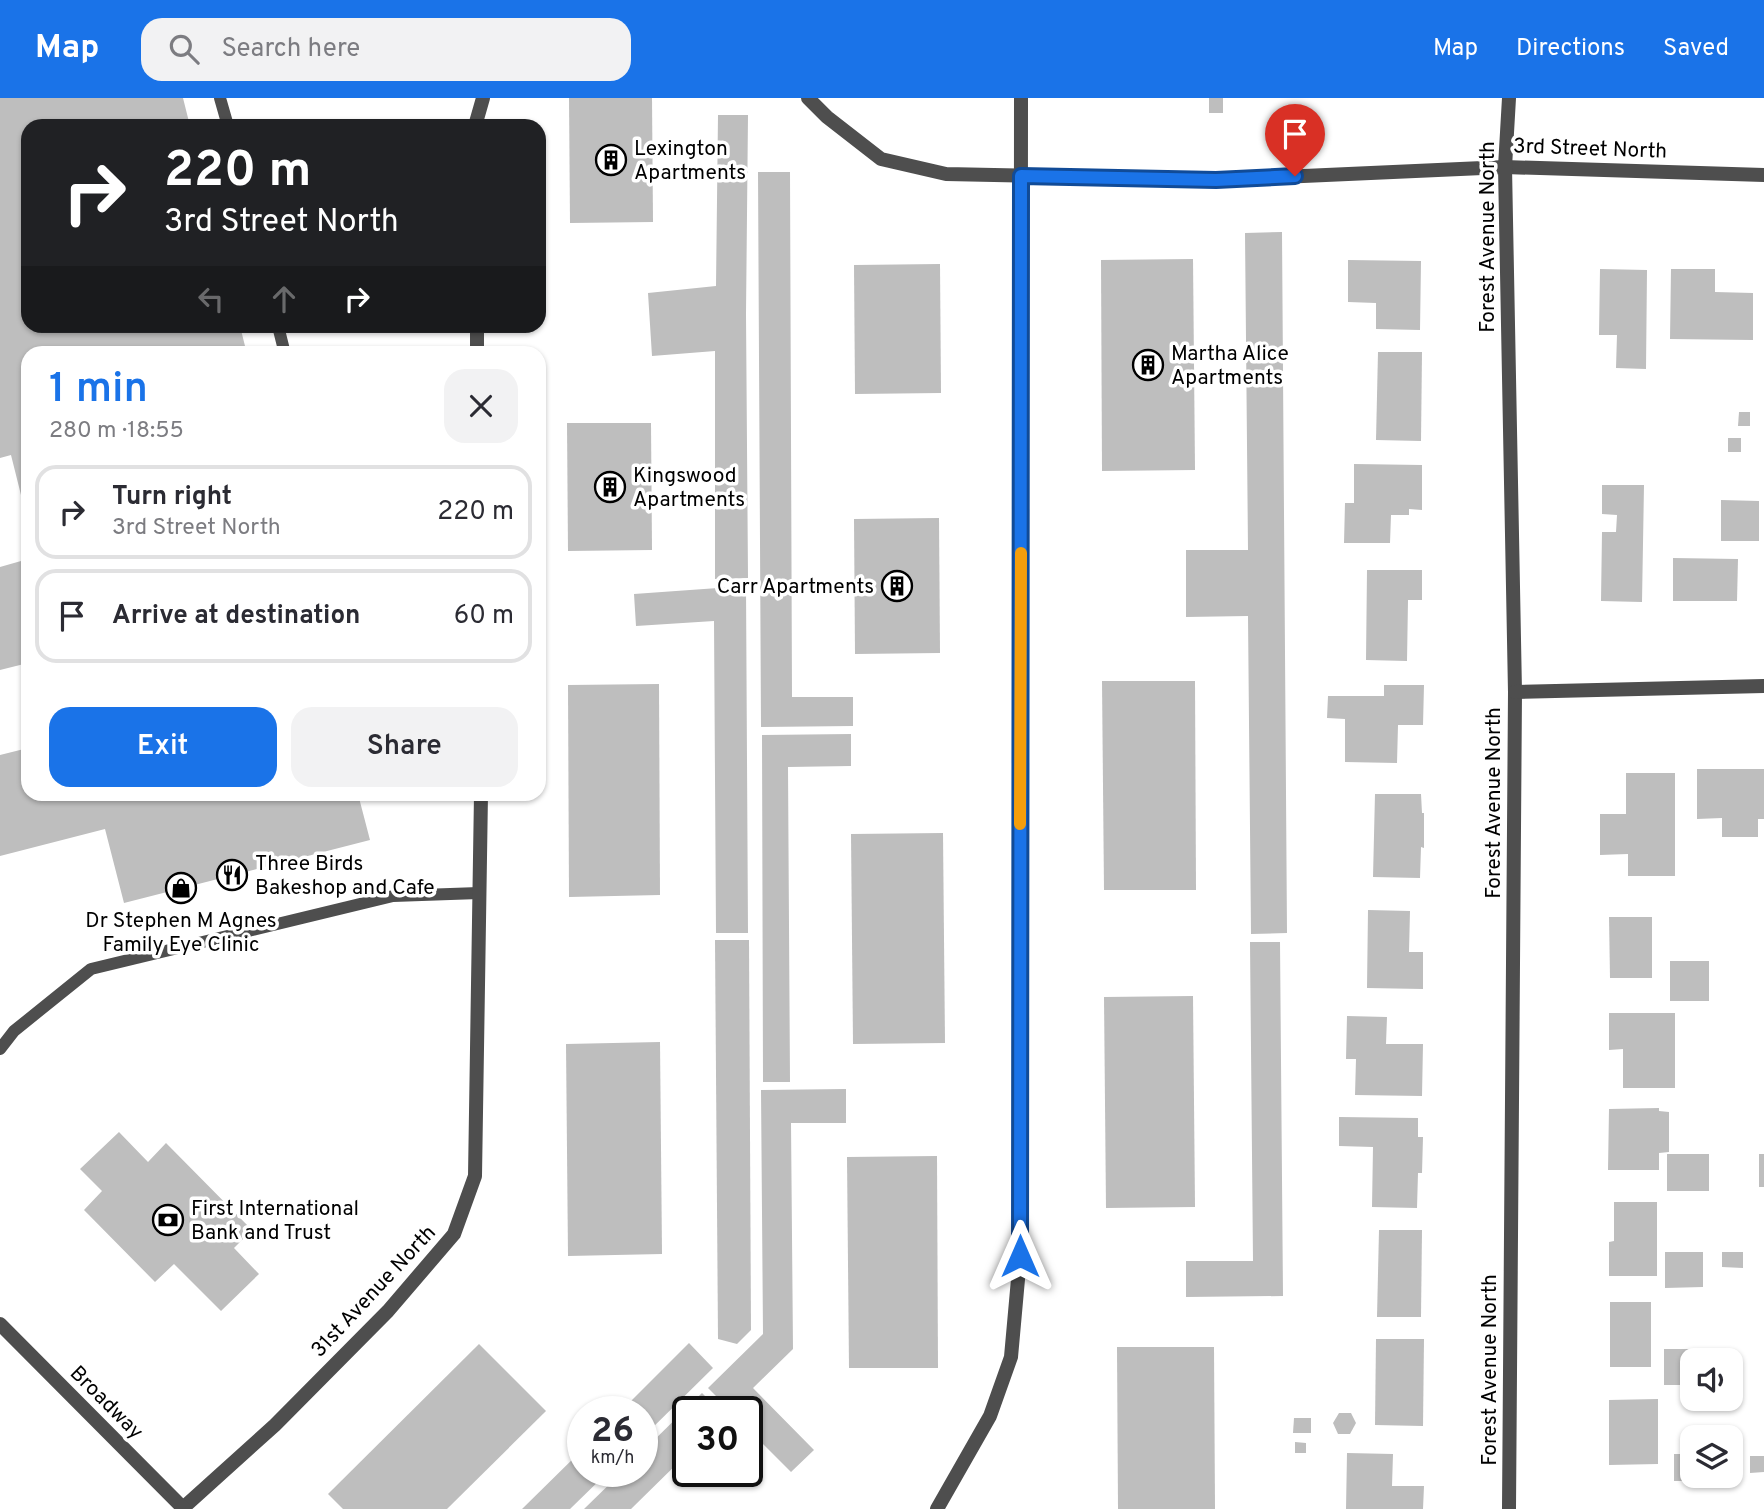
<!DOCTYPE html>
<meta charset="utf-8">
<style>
:root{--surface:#fff;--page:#f2f2f3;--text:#2b2b33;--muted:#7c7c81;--line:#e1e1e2;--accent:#1a73e8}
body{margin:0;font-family:Overpass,sans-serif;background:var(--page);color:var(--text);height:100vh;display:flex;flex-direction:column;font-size:26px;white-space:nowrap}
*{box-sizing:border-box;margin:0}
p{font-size:23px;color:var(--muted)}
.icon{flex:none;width:38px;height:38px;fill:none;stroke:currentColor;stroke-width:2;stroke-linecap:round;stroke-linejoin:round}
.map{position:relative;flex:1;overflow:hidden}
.side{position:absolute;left:21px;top:248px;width:525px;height:455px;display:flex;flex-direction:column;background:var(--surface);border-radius:21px;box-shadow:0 2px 5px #0004}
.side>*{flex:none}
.top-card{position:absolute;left:21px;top:21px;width:525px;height:214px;border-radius:21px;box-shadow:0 2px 5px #0004;background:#202124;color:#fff;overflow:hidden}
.controls{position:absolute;left:1680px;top:1250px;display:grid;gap:14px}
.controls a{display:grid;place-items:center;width:63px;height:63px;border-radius:14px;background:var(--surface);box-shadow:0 2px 5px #0004;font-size:35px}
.speed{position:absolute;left:567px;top:1298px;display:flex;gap:14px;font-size:35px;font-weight:700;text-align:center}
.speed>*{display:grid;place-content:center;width:91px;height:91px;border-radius:50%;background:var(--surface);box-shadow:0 2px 5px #0004;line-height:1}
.speed small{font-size:18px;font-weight:400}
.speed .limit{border:4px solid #111;border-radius:10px;background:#fff;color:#111}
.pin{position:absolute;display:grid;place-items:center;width:60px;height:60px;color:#fff;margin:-72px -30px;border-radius:50% 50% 50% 0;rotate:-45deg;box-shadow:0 0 7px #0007}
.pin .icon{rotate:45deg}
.me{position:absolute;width:77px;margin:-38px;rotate:0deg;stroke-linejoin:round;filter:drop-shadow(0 0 5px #0008)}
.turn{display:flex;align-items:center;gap:24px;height:147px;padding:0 28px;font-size:32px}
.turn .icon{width:91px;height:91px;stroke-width:2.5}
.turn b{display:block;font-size:49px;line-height:60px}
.lanes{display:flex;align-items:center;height:66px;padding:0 28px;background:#0003;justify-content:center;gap:35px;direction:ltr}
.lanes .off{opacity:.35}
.round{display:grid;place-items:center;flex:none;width:74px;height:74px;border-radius:21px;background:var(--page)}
.head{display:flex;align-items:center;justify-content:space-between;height:119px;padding:0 28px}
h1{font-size:42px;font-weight:600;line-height:52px;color:var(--accent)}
.cta{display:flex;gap:14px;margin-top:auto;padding:14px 28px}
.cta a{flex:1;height:80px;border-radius:21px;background:var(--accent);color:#fff;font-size:28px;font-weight:600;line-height:80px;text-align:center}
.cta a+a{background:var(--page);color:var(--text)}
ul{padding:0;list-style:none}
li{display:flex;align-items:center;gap:21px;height:94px;margin:0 14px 10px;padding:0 14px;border:4px solid var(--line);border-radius:21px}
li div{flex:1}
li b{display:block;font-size:26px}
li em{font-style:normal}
header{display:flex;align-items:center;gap:42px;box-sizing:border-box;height:98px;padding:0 35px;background:var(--accent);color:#fff}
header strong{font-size:33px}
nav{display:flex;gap:38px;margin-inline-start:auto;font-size:24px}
.search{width:490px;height:63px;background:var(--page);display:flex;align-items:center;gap:18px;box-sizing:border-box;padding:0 24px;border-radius:21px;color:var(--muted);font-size:26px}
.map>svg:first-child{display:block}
.building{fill:#bebebe}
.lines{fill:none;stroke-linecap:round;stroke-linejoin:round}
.service{stroke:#4e4e4e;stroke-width:12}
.minor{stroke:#4e4e4e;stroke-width:14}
.tertiary{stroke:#4e4e4e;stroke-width:14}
.route-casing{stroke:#114b97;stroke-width:18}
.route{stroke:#1a73e8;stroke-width:12}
.slow{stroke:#f59e0b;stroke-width:12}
.labels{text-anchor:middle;stroke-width:7;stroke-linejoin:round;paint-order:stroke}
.poi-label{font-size:21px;fill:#000;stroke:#fff;text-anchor:start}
.street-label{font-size:21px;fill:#000;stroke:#fff}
</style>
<header>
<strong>Map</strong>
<div class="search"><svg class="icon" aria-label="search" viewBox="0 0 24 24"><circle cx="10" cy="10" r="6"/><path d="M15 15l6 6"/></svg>Search here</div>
<nav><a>Map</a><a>Directions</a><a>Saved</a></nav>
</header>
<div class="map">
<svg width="1764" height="1411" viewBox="0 0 1764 1411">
<rect width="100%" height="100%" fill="#fff"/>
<!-- building -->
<g class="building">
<polygon points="0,0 183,0 190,28 28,28 28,228 240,228 247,256 28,256 27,421 11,357 0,360"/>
<polygon points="569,0 652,0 653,124 570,125"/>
<rect x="1209" y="0" width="14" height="15"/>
<polygon points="718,17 748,17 746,216 748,480 715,481 715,253 652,258 648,195 716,188"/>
<polygon points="758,74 790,74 792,599 853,599 853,628 761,629"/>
<polygon points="1282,134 1287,835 1251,836 1248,518 1186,519 1186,452 1248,452 1245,135"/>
<polygon points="1193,161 1195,372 1102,373 1101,162"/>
<polygon points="1348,162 1421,163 1420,232 1376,231 1376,205 1348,204"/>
<polygon points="940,166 941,295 855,296 854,167"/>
<polygon points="1600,171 1647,172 1646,271 1616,270 1617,237 1599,237"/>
<polygon points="1671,171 1715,171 1715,194 1753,195 1753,242 1670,241"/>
<polygon points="1378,254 1422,254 1421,343 1376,342"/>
<polygon points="1739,314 1750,314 1750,328 1738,328"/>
<polygon points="567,325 651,325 652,452 568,453"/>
<rect x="1728" y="340" width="13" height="14"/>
<polygon points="1354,366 1422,367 1422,412 1409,411 1409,417 1391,417 1390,445 1344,445 1345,405 1354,405"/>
<polygon points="1602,387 1644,387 1642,504 1601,503 1602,434 1616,434 1617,417 1602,416"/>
<polygon points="1721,402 1759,403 1759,443 1721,443"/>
<polygon points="939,420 940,555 855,556 854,421"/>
<polygon points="1673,460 1738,461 1737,503 1673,503"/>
<polygon points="28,461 28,565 0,572 0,469"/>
<polygon points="1367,472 1422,472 1422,502 1408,502 1407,563 1366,562"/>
<polygon points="746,488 748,835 716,835 714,523 636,528 634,496"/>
<polygon points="1102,583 1195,583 1196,792 1104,792"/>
<polygon points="659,586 660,797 569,799 568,587"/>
<polygon points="1384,587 1424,587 1423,627 1398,627 1397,665 1345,664 1345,621 1327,620 1328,598 1384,598"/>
<polygon points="851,636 851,668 788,669 790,984 763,984 762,637"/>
<polygon points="28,650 28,696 358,696 370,742 124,805 105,731 0,758 0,657"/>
<polygon points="1697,671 1764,671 1764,721 1758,721 1758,739 1722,739 1722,720 1697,721"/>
<polygon points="1626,675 1675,675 1675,778 1628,778 1628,756 1600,757 1600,716 1626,716"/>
<polygon points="1375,696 1421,696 1422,715 1424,715 1424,750 1421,749 1420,780 1373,779"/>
<polygon points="943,735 945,945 853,946 851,736"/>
<polygon points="1368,812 1410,813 1409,854 1423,854 1423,891 1367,890"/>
<polygon points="1609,819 1652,819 1652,880 1610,880"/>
<polygon points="715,842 749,842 751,1232 737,1246 718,1241"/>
<polygon points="1250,844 1280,844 1283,1198 1186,1199 1186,1163 1253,1163"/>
<rect x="1670" y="863" width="39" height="40"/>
<polygon points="1193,898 1195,1109 1106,1110 1104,899"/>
<polygon points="1609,915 1675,915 1675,990 1623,990 1623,951 1609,952"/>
<polygon points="1347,918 1387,919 1386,946 1423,946 1422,998 1355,997 1356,961 1346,961"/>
<polygon points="660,944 662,1156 568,1158 566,946"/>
<polygon points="846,991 846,1025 791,1025 793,1251 753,1290 814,1352 791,1374 747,1330 747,1314 732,1314 708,1290 763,1236 761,992"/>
<polygon points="1659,1010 1659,1013 1669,1014 1669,1054 1659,1055 1659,1072 1608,1072 1609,1011"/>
<polygon points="1339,1019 1418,1020 1418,1039 1423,1039 1422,1075 1418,1075 1417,1110 1372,1109 1373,1049 1339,1048"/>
<polygon points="119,1034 148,1064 166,1045 252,1132 234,1150 259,1176 221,1213 174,1166 155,1184 84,1112 102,1093 80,1071"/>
<rect x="1667" y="1056" width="42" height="37"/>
<rect x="1759" y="1056" width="5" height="33"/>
<polygon points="937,1058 938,1270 849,1270 847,1059"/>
<polygon points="1614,1104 1657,1104 1657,1178 1609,1178 1609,1144 1614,1143"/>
<polygon points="1379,1132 1422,1132 1421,1219 1377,1219"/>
<polygon points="1665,1154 1703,1154 1703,1189 1665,1190"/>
<polygon points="1722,1154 1743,1154 1743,1170 1722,1169"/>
<rect x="1610" y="1204" width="41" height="65"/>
<polygon points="1376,1241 1424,1241 1423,1328 1375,1327"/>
<polygon points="689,1245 713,1270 642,1340 642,1314 620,1314"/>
<polygon points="479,1246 546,1313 447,1411 343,1411 328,1396"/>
<polygon points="1117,1249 1214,1249 1215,1411 1118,1411"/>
<polygon points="1664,1251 1700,1251 1700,1262 1692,1262 1692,1287 1664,1287"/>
<polygon points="702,1295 721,1314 688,1314 688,1355 631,1411 584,1411 622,1374 642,1374 642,1354"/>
<polygon points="1658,1301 1658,1366 1609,1367 1609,1302"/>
<polygon points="1339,1315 1351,1315 1356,1325 1350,1336 1338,1336 1333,1325"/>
<polygon points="1294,1320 1311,1320 1311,1335 1293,1335"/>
<polygon points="747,1340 763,1356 747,1371"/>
<polygon points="1295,1344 1306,1345 1306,1355 1295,1355"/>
<polygon points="583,1351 583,1374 608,1374 570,1411 522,1411"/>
<polygon points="1347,1355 1393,1356 1392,1388 1424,1388 1423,1411 1346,1411"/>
<polygon points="1674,1356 1692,1356 1692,1377 1711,1377 1711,1383 1674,1383"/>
<polygon points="1750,1358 1764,1358 1764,1374 1750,1375"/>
</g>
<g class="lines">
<!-- service -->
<g class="service">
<polyline points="220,0 228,28"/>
<polyline points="278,228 285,256"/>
<polyline points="0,951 14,933 91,871 393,798 479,795"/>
</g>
<!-- minor -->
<g class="minor">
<polyline points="808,0 827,19 881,61 946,76 1216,82 1505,69 1764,77"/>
<polyline points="1509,0 1505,69 1515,594 1509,1411"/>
<polyline points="475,28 483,0"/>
<polyline points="477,228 477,256"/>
<polyline points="1515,594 1764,588"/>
<polyline points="183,1410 275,1327 388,1213 454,1136 475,1078 481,696"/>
<polyline points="937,1411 990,1318 1011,1259 1020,1159 1021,0"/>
</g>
<!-- tertiary -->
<polyline class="tertiary" points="0,1226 184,1411"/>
</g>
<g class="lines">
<!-- route casing -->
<g class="route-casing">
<polyline id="route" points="1020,1158 1021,78 1216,82 1295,78"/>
</g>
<!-- route -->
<use href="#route" class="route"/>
<!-- slow -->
<polyline class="slow" points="1020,726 1021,455"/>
</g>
<!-- icons -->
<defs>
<g id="building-ring" transform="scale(1.575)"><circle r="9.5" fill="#fff" stroke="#000" stroke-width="1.5"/><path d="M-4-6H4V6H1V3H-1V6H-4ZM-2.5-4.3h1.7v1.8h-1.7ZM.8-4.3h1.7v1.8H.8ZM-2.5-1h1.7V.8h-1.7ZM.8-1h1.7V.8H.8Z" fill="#000"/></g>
<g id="restaurant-ring" transform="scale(1.575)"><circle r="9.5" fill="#fff" stroke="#000" stroke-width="1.5"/><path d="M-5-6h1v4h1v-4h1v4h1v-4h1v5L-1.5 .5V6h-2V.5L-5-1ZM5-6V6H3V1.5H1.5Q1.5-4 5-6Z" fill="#000"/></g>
<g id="shop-ring" transform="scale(1.575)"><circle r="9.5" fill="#fff" stroke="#000" stroke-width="1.5"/><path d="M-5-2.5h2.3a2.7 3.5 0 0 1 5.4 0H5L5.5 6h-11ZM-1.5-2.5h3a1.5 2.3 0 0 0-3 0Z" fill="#000"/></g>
<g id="bank-ring" transform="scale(1.575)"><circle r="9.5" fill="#fff" stroke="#000" stroke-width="1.5"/><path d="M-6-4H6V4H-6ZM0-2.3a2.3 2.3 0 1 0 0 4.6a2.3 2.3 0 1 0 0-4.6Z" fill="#000"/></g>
</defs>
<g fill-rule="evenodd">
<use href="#building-ring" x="611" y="62"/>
<use href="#building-ring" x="1148" y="267"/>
<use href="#building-ring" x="610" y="389"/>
<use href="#building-ring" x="897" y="488"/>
<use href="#restaurant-ring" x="232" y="777"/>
<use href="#shop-ring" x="181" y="790"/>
<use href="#bank-ring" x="168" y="1122"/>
</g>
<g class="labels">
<!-- poi labels -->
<g class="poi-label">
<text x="634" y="57">Lexington<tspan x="634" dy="24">Apartments</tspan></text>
<text x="1171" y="262">Martha Alice<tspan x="1171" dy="24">Apartments</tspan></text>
<text x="633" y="384">Kingswood<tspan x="633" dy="24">Apartments</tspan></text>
<text x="874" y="495" text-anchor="end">Carr Apartments</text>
<text x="255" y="772">Three Birds<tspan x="255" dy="24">Bakeshop and Cafe</tspan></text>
<text x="181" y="829" text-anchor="middle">Dr Stephen M Agnes<tspan x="181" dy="24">Family Eye Clinic</tspan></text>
<text x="191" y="1117">First International<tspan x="191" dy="24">Bank and Trust</tspan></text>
</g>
<!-- street labels -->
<g class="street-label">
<text transform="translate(1590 50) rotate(2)" y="7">3rd Street North</text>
<text transform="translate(1487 139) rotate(-90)" y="7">Forest Avenue North</text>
<text transform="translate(1493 705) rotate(-90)" y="7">Forest Avenue North</text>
<text transform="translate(373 1193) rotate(-47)" y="7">31st Avenue North</text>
<text transform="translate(1489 1272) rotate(-90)" y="7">Forest Avenue North</text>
<text transform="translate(107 1304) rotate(45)" y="7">Broadway</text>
</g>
</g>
</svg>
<div class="controls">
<a><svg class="icon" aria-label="sound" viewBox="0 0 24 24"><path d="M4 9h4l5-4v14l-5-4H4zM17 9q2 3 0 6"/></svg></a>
<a><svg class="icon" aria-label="layers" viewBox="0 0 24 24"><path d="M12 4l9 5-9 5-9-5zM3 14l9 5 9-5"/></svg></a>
</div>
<div class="speed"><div>26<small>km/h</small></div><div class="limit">30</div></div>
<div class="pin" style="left:1295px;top:78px;background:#d93025"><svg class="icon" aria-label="arrive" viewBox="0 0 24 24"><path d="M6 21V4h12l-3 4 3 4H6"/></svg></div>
<svg class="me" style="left:1020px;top:1158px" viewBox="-20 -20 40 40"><path d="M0-17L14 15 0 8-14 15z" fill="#1a73e8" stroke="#fff" stroke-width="4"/></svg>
<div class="top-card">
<div class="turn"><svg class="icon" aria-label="right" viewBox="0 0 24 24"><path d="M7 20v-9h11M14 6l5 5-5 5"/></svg><div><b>220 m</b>3rd Street North</div></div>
<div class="lanes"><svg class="icon off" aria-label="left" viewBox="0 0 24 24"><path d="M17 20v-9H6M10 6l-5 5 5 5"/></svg><svg class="icon off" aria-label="ahead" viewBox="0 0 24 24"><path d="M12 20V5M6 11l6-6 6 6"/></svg><svg class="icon" aria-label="right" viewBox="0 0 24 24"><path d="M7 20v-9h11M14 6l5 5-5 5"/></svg></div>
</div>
<section class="side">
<div class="head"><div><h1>1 min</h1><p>280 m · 18:55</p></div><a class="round"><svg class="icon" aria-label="close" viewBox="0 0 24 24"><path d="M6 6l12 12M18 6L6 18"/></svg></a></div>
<ul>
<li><svg class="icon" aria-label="right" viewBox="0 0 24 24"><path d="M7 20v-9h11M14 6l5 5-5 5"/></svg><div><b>Turn right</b><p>3rd Street North</p></div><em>220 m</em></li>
<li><svg class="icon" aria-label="arrive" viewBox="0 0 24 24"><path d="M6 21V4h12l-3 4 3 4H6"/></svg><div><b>Arrive at destination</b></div><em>60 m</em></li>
</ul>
<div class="cta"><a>Exit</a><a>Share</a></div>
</section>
</div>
